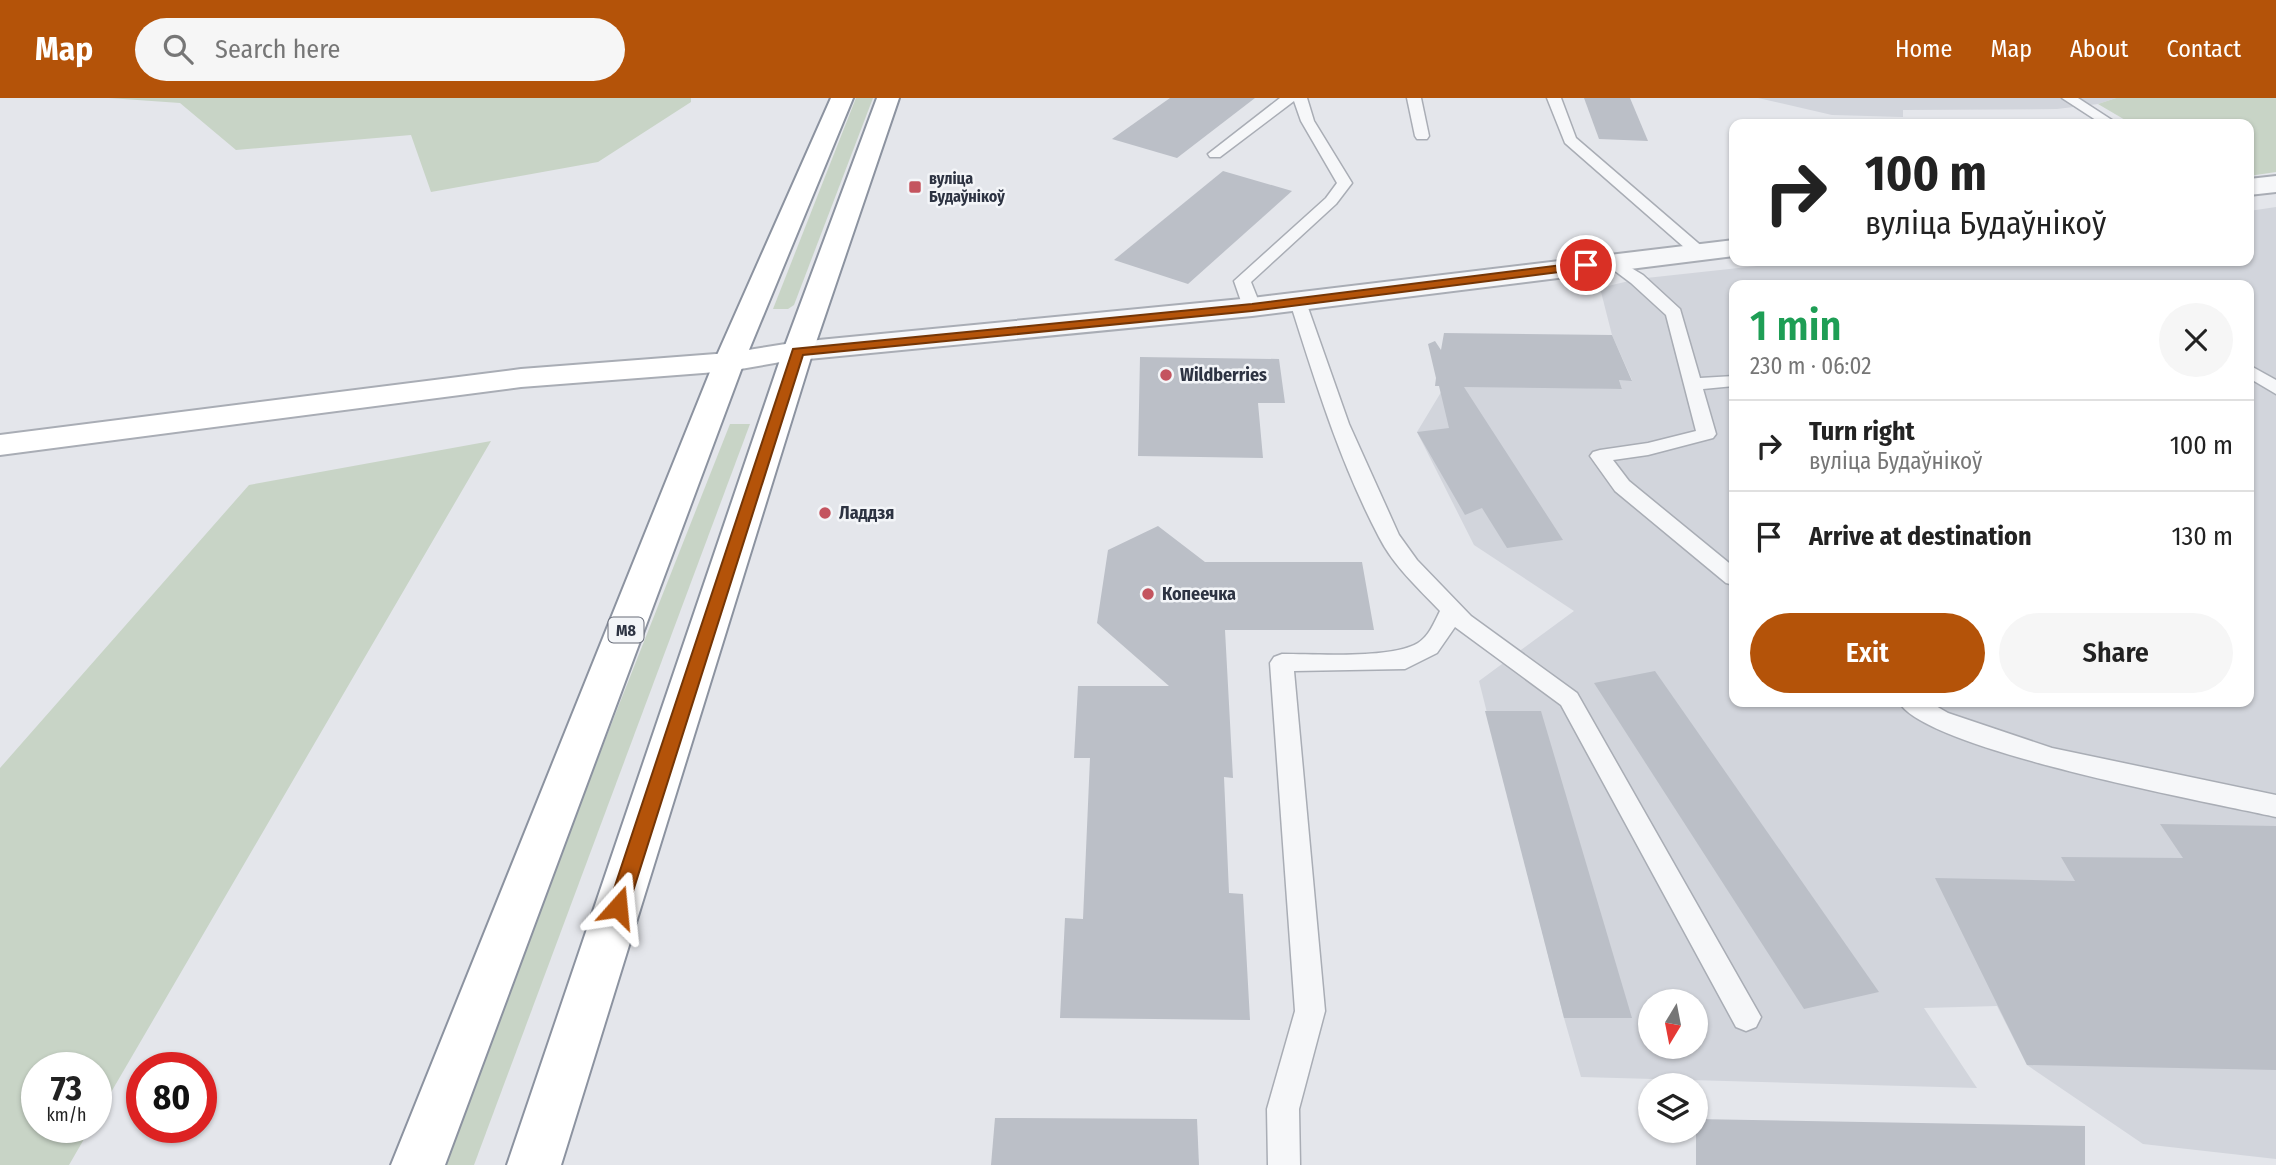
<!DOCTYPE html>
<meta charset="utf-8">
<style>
:root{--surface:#fff;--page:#f6f6f6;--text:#222;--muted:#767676;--line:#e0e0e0;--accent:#b45309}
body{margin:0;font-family:"Fira Sans Condensed",sans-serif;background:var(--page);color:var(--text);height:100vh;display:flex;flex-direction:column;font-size:26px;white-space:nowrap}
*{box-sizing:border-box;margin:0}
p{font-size:23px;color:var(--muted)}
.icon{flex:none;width:38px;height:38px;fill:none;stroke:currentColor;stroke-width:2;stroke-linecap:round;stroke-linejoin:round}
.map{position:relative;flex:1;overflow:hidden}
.sheet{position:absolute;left:1729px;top:182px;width:525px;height:427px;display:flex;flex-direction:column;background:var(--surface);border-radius:14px;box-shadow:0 2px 5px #0004}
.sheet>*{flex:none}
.guide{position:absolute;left:1729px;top:21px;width:525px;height:147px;border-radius:14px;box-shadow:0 2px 5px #0004;background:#fff;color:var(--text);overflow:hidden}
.needle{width:46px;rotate:190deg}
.tools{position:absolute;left:1638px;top:891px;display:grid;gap:14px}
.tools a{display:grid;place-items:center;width:70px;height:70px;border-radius:50%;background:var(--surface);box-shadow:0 2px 5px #0004;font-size:35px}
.speed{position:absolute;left:21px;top:954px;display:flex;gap:14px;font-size:35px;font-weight:700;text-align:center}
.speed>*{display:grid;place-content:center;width:91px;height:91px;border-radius:50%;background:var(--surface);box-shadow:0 2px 5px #0004;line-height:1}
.speed small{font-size:18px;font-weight:400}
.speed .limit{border:10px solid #d22;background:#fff;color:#111}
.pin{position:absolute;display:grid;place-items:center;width:60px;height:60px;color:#fff;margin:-30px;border:4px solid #fff;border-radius:50%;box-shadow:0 2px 7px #0007}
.me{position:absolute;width:77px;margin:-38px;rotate:18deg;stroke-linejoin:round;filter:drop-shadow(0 0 5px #0008)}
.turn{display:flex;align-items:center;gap:24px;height:147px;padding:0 21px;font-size:32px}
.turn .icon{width:91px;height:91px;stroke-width:2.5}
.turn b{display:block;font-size:49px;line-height:60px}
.round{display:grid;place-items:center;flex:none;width:74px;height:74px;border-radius:37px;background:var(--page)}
.head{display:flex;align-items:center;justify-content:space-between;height:119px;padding:0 21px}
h1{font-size:42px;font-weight:600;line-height:52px;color:#1e9e55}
.primary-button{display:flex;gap:14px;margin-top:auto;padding:14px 21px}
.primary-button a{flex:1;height:80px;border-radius:42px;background:var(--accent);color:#fff;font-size:28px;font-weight:600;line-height:80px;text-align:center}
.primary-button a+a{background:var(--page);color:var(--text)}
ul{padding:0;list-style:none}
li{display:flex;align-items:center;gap:21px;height:91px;padding:0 21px;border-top:2px solid var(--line)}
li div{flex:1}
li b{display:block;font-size:26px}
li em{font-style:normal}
header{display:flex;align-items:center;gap:42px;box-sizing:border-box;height:98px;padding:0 35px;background:var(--accent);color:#fff}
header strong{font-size:33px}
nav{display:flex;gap:38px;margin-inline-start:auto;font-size:24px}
.search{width:490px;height:63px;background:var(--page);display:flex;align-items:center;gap:18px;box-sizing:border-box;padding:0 24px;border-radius:38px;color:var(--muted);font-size:26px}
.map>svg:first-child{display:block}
.built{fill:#d2d5dc;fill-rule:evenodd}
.green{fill:#c8d4c6}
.building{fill:#bbbfc7}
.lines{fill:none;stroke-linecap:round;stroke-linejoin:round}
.lane-casing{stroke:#a9adb5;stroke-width:3}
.street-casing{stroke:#a9adb5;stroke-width:4}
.secondary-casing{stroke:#a9adb5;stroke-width:4}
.highway-casing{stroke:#8c93a0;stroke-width:4}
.lane{fill:#f6f7f9;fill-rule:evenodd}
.street{fill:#f6f7f9;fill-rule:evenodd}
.secondary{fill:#fff;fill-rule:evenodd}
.highway{fill:#fff;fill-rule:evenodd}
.route{fill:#b45309;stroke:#753606;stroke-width:2}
.poi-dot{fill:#c4545f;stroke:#f3f5f8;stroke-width:2.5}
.labels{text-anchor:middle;stroke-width:5;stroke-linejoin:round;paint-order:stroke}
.far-poi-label{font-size:16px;font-weight:bold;fill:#2d3342;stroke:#f3f5f8;text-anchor:start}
.shield{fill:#f3f5f8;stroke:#686d79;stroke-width:2}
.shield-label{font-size:16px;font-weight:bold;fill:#2d3342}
.poi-label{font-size:18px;font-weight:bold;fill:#2d3342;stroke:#f3f5f8;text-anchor:start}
</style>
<header>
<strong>Map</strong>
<div class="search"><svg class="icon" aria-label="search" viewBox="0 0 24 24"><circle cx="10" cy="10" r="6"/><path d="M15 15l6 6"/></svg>Search here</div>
<nav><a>Home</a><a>Map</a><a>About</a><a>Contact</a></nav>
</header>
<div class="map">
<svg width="2276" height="1067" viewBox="0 0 2276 1067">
<rect width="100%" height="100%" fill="#e4e6eb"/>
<!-- built -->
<g class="built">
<polygon points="1758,0 2116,0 2098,6 2057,11 1903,12 1903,19 1832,17"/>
<path d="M 2276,109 L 2276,1061 L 2143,1046 L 2027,967 L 1997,908 L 1924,910 L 1977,990 L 1581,979 L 1564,920 L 1479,583 L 1574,513 L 1474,447 L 1417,334 L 1446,286 L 1622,291 L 1619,282 L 1632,282 L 1612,237 L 1600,190 L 1637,181 L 1802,163 L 2249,163 L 2249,113 ZM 1734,187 L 2249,187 L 2249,604 L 1734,604 ZM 1650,903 L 1696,903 L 1696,948 L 1650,948 Z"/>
</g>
<!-- green -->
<g class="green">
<polygon points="109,0 691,0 691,4 598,64 431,94 411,37 236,52 180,5"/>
<polygon points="856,0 873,0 794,207 788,211 773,211"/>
<polygon points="2116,0 2276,0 2276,74 2249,78 2249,26 2132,26 2098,6"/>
<polygon points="730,326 750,326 474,1067 437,1067"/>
<polygon points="491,343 96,1020 96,970 37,970 37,1029 91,1029 69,1067 0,1067 0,670 249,387"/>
</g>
<!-- building -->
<g class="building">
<polygon points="1170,0 1255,0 1177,60 1112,41"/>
<polygon points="1584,0 1630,0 1648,43 1599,41"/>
<polygon points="1223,73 1292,93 1188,186 1114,162"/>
<polygon points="1444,235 1612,237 1632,283 1619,282 1622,291 1464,289 1563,442 1507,450 1482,410 1465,417 1417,334 1449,330 1439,288 1435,288 1436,280 1428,246 1435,243 1441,252"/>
<polygon points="1140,259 1279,261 1285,305 1258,305 1263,360 1138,358"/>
<polygon points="1158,428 1205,464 1362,464 1374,532 1225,532 1233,680 1224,679 1229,795 1243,796 1250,922 1060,920 1065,820 1083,821 1090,660 1074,660 1078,588 1169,588 1097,525 1108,452"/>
<polygon points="1655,573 1879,894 1804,911 1594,585"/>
<polygon points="1485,613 1541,613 1632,920 1564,920"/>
<polygon points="2160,726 2276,728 2276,972 2027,967 1935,780 2075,783 2061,759 2183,760"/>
<polygon points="995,1020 1197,1021 1199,1067 991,1067"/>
<polygon points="1696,1021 2085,1028 2085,1067 1696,1067"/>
</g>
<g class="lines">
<!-- lane casing -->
<g class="lane-casing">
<g id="lane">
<polygon points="1280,0 1307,0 1314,23 1352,85 1336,106 1251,184 1261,209 1252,214 1243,209 1234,183 1326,100 1337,85 1301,23 1294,3 1220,59 1210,59 1208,56"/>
<polygon points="1407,0 1421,0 1429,38 1427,41 1417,41 1415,38"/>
<polygon points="1547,0 1561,0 1576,40 1705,151 1707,154 1705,157 1693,157 1565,45"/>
<polygon points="2062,0 2078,0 2118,26 2102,26"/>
<polygon points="1613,159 1643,177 1680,211 1700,280 1734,278 1734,288 1703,291 1716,336 1713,340 1648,357 1613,362 1629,383 1734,469 1734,487 1726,485 1615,393 1590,358 1593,354 1600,352 1648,345 1696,333 1666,217 1631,185 1607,167 1605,164"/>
<path d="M 1298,199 L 1306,204 L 1349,326 L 1399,437 L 1417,462 L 1471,518 L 1577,595 L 1761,919 L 1756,929 L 1746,933 L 1736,929 L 1561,607 L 1455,529 L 1437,555 L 1405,571 L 1294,573 L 1325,913 L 1299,1011 L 1300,1067 L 1268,1067 L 1267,1011 L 1295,913 L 1270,565 L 1274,559 L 1282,556 C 1316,556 1392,561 1418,545 C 1429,538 1434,525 1440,513 C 1418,490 1393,467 1379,439 C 1340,365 1315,283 1290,204 Z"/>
<polygon points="2249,267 2276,282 2276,296 2249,280"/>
<path d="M 1899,604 L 1929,604 L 1948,615 L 2052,650 L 2276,697 L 2276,719 C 2213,705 1925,652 1899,604 Z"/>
</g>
</g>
<!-- street casing -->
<g class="street-casing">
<g id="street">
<polygon points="2276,78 2276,94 2249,97 2249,81"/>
<polygon points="1734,142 1734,158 1252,218 798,262 787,259 783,253 787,247 798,244 1252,200"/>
</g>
</g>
<!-- secondary casing -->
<g class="secondary-casing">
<polygon id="secondary" points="798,244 809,247 813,253 809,259 729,273 521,289 0,357 0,337 521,271 729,255"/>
</g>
<!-- highway casing -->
<g class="highway-casing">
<g id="highway">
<polygon points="831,0 853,0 744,264 445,1067 391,1067 714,264"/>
<polygon points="877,0 899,0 813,253 561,1067 507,1067 783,253"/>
</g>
</g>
<!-- lane -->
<use href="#lane" class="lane"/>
<!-- street -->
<use href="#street" class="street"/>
<!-- secondary -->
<use href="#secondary" class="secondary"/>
<!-- highway -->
<use href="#highway" class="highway"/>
</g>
<!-- route -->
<polygon class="route" points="1586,164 1592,167 1590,170 1252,213 803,257 628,809 625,815 618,817 611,815 608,809 793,251 1252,206"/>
<!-- markers -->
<g class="poi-dot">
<rect x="908" y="82" width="14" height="14" rx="3.5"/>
<circle cx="1166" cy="277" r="7"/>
<circle cx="825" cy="415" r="7"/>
<circle cx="1148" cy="496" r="7"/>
</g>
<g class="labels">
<!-- far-poi labels -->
<g class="far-poi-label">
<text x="929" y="86">вуліца<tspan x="929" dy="18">Будаўнікоў</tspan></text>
</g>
<!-- shield labels -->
<rect class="shield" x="608.5" y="519.5" width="35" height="25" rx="5"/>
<g class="shield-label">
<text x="626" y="538">М8</text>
</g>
<!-- poi labels -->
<g class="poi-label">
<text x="1180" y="283">Wildberries</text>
<text x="839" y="421">Ладдзя</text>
<text x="1162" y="502">Копеечка</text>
</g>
</g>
</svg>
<div class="tools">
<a><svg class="needle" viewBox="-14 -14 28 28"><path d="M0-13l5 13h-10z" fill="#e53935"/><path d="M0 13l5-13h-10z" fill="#767676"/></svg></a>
<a><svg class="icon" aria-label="layers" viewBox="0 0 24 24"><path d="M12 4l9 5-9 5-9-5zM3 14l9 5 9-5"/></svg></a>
</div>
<div class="speed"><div>73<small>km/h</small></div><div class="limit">80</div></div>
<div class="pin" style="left:1586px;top:167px;background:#d93025"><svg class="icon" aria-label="arrive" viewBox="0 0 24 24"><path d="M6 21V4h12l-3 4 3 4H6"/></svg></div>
<svg class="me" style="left:618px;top:809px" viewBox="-20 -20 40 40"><path d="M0-17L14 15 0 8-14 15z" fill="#b45309" stroke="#fff" stroke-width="4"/></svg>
<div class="guide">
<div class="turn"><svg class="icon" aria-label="right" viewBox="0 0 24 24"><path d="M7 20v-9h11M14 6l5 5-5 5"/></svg><div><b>100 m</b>вуліца Будаўнікоў</div></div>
</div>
<section class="sheet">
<div class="head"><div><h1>1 min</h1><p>230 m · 06:02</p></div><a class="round"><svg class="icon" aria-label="close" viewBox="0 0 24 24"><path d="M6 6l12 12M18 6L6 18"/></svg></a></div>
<ul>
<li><svg class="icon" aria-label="right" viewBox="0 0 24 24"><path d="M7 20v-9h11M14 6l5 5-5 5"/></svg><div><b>Turn right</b><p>вуліца Будаўнікоў</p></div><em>100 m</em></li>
<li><svg class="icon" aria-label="arrive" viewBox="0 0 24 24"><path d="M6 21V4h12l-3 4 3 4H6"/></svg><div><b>Arrive at destination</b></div><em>130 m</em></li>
</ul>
<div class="primary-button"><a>Exit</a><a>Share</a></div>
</section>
</div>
